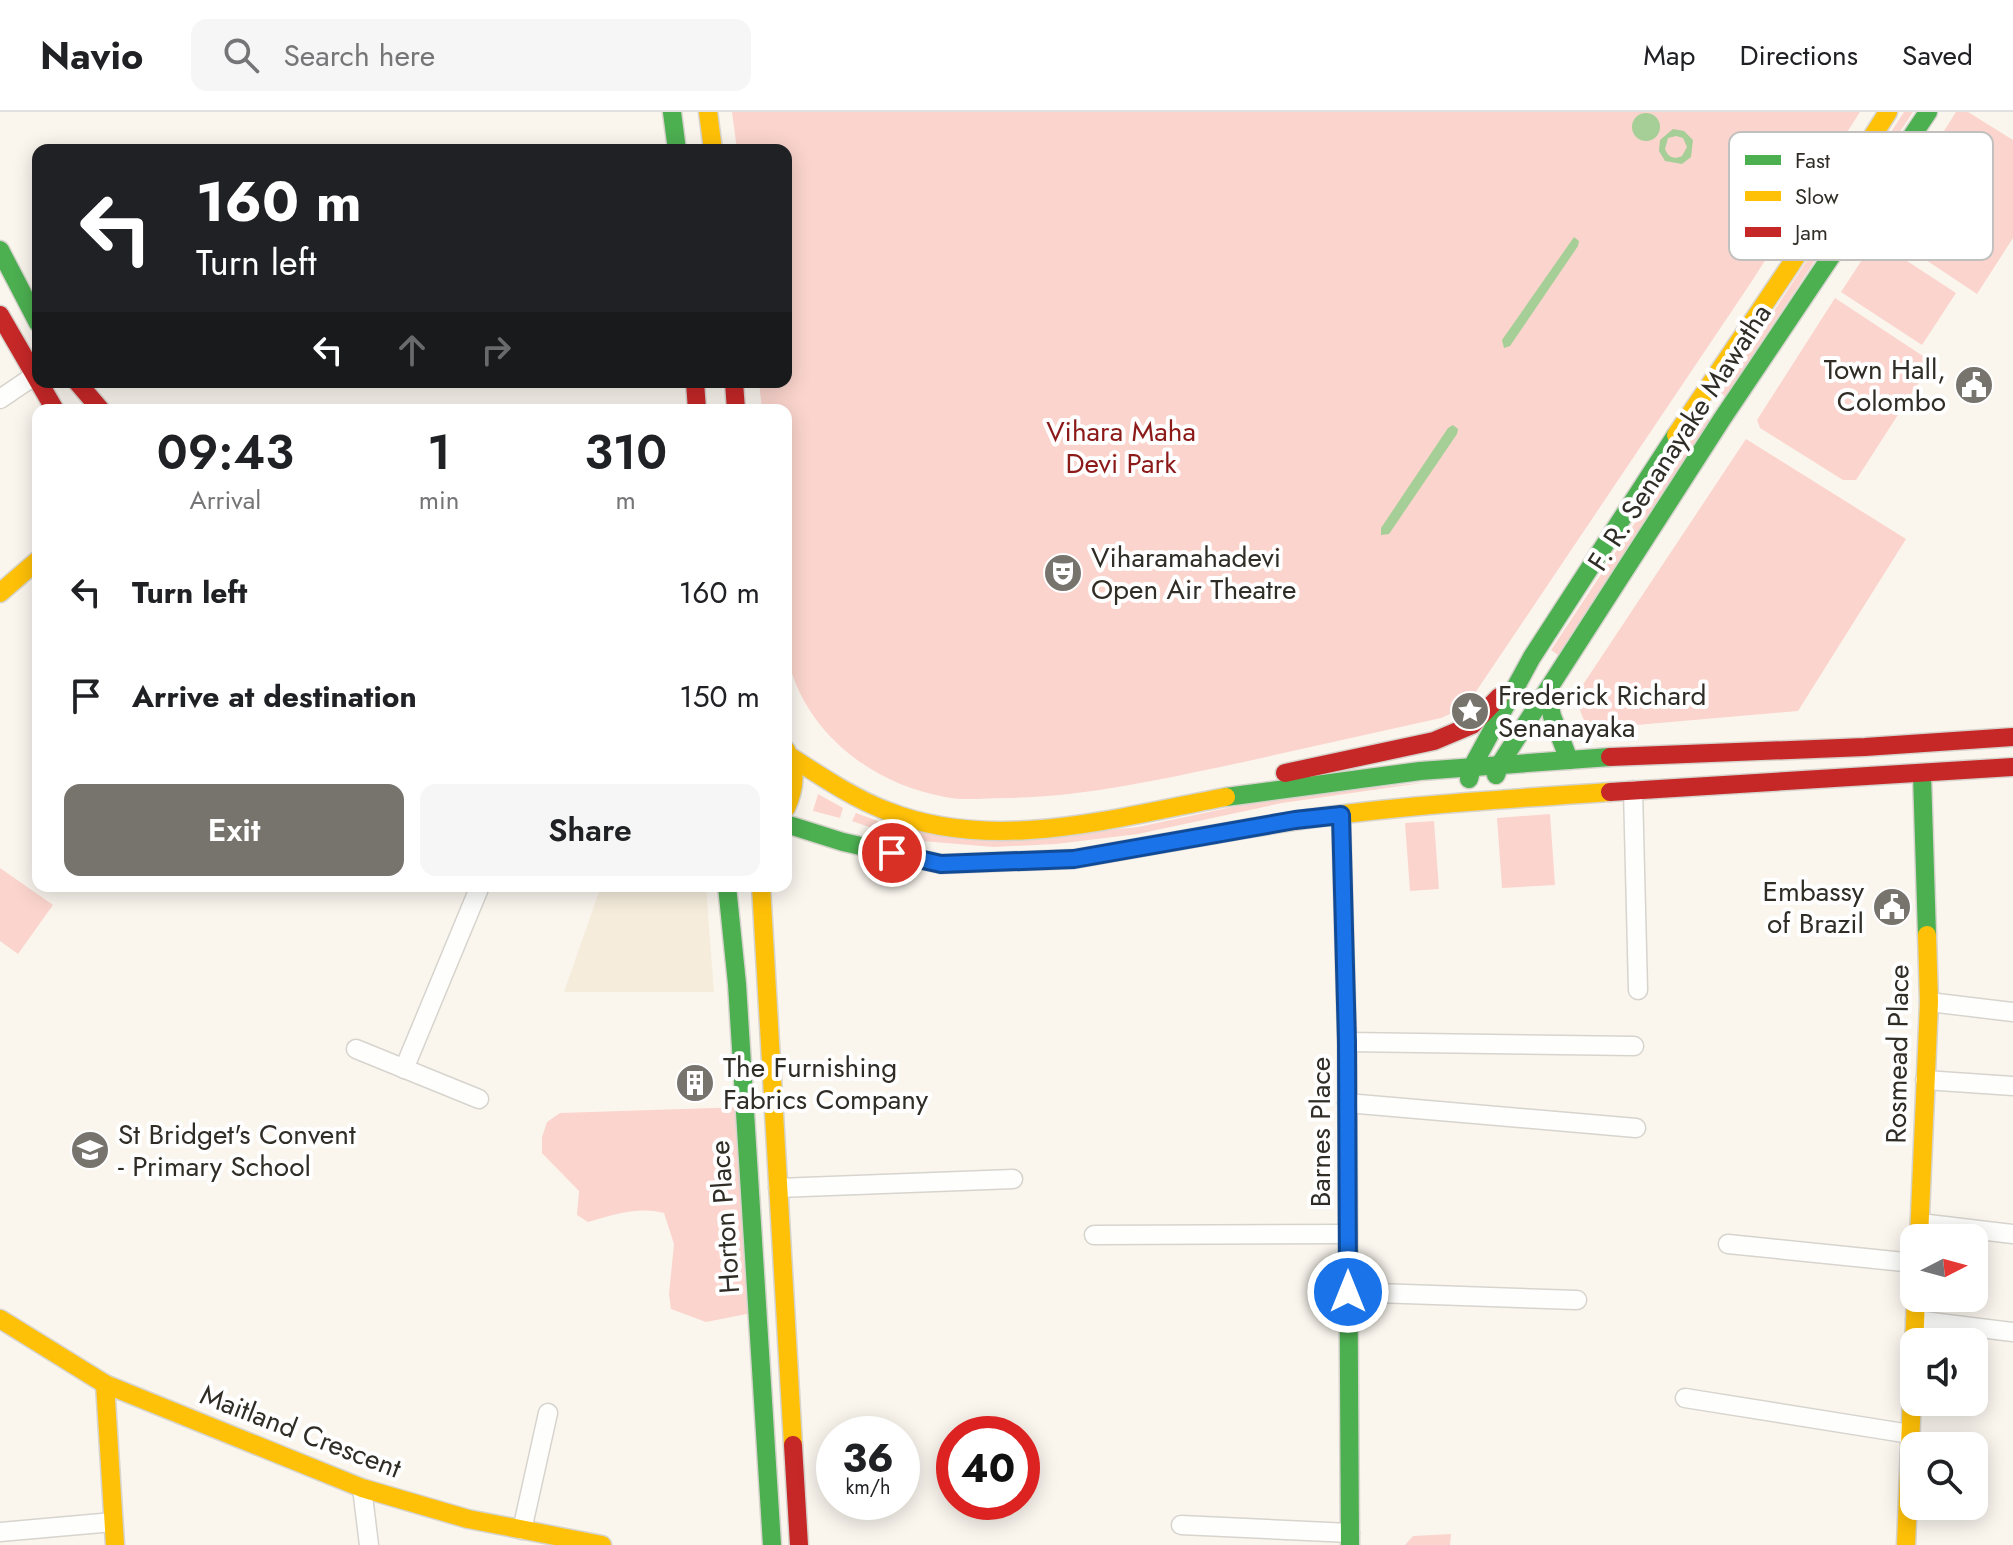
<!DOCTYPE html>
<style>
:root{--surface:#fff;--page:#f6f6f6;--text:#202124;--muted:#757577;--line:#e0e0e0;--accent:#77736d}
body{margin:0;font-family:Jost,sans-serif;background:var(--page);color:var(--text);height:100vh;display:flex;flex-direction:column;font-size:30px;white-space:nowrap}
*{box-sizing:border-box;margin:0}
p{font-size:26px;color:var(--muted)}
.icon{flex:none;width:44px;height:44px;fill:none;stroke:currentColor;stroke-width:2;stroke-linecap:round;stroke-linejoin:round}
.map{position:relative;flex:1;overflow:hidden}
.side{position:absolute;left:32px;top:292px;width:760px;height:488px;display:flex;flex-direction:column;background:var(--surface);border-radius:16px;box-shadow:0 4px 20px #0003}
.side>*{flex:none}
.top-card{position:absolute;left:32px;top:32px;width:760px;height:244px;border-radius:16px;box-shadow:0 4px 20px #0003;background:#202124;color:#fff;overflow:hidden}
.needle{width:52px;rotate:84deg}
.fabs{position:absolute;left:1900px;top:1112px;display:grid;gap:16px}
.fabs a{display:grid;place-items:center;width:88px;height:88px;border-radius:16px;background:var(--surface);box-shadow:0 4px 20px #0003;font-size:40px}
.speed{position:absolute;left:816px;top:1304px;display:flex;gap:16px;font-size:40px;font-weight:700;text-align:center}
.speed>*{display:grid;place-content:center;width:104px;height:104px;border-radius:50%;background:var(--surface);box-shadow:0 4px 20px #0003;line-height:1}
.speed small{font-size:20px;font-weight:400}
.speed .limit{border:12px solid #d22;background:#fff;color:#111}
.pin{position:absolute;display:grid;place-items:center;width:68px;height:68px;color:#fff;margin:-34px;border:4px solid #fff;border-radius:50%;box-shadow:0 2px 8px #0007}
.me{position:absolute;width:88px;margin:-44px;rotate:0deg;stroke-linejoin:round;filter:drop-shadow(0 0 6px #0008)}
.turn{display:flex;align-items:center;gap:28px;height:168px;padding:0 32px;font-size:36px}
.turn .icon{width:104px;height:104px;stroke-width:2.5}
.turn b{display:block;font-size:56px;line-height:68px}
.lanes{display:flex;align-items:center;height:76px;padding:0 32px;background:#0003;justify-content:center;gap:40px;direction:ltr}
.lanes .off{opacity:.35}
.eta{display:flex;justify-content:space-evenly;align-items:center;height:136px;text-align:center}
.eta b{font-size:48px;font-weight:600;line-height:56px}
.primary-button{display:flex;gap:16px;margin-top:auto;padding:16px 32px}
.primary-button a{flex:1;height:92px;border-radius:16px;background:var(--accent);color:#fff;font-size:32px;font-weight:600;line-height:92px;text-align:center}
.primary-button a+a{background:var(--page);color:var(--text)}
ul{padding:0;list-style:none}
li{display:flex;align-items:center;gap:24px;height:104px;padding:0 32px}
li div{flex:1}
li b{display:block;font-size:30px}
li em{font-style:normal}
header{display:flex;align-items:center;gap:48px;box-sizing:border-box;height:112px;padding:0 40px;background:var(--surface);border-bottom:2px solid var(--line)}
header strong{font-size:38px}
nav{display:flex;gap:44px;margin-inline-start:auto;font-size:28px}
.search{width:560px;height:72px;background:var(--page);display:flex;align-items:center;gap:20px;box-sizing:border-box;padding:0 28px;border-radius:16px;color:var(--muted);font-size:30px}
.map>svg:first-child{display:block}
.built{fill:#f5ecdc}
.green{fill:#fbd5cd}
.water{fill:#a6ce97;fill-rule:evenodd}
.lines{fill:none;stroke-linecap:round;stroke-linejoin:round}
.street-casing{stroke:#d7d4ce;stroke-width:21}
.fast-casing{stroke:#d7d4ce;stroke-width:21}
.slow-casing{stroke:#d7d4ce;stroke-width:21}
.jam-casing{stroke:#d7d4ce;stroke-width:21}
.street{stroke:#fefefc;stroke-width:18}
.fast{stroke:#4caf50;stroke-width:18}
.slow{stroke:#ffc107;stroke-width:18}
.jam{stroke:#c62828;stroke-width:18}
.route-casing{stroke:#114b97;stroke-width:20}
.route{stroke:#1a73e8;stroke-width:14}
.labels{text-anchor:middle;stroke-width:8;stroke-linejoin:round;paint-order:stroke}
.poi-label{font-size:28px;fill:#302d27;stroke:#fff;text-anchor:start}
.park-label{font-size:28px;fill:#8c1a19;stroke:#fff}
.street-label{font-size:28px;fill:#302d27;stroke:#fff}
.key{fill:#fff;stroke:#c1c0be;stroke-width:2}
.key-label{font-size:22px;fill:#302d27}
</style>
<header>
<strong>Navio</strong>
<div class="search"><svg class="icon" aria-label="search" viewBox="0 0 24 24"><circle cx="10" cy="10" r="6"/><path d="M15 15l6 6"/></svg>Search here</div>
<nav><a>Map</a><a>Directions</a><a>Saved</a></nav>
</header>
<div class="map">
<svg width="2013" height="1433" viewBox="0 0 2013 1433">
<rect width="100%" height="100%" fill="#faf6ee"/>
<!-- built -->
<polygon class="built" points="601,774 706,774 714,880 564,880"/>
<!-- green -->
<g class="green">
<path d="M 732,0 L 1860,0 L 1752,169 L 1471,587 L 1457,599 L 1441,606 C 1372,621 1303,637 1234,652 C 1158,668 1083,685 1006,686 C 986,686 964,689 945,685 C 868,671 801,617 786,539 L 786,298 L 762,298 L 759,270 L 786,270 L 786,38 L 737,38 Z"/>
<polygon points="1904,0 1913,0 1725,285 1721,280"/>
<polygon points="1956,0 1968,0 2013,28 2013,126 1977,182 1881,118"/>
<polygon points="1875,128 1956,181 1922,233 1841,180"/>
<polygon points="1835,186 1932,250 1856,368 1843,368 1760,316 1757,308"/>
<polygon points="1705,305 1710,308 1558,543 1551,538"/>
<path d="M 1746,327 L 1906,427 L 1798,599 L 1602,616 L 1588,614 C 1579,602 1578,592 1580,577 Z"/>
<polygon points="1429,670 1282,691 1138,722 1056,732 994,735 922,729 897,725 852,709 856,701 902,718 1054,724 1138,715 1279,685"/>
<polygon points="818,682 843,696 840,706 813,699"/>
<polygon points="1550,702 1555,773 1502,776 1497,706"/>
<polygon points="1434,709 1439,777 1410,779 1405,711"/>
<polygon points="0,756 53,793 18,842 0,829"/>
<path d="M 743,995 L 752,1201 L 706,1210 L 671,1197 L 669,1182 L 674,1132 L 664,1101 C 638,1094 613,1103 588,1110 L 577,1103 L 579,1079 L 542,1041 L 542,1025 L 547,1010 L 560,1001 Z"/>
<polygon points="1451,1422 1450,1433 1405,1433 1413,1424"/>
</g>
<!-- water -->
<g class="water">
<circle cx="1646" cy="15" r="14"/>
<path d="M 1673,17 L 1684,19 L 1693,28 L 1691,45 L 1682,52 L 1665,49 L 1659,39 L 1660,28 ZM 1676,24 L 1683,26 L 1687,35 L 1682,44 C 1674,48 1668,45 1665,37 L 1668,26 Z"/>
<polygon points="1574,125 1579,129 1578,134 1510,234 1504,236 1502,228"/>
<polygon points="1453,313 1458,317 1457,322 1389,422 1381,423 1381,416 1448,316"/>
</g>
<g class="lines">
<!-- street casing -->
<g class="street-casing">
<g id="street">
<polyline points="0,287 34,264"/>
<polyline points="1633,678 1638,878"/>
<polyline points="1929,890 2013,900"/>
<polyline points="1347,930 1634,934"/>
<polyline points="356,937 479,987"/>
<polyline points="404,957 480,774"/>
<polyline points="1925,968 2013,974"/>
<polyline points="1347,991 1636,1016"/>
<polyline points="778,1076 1013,1067"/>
<polyline points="1920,1111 2013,1122"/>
<polyline points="1094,1123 1348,1122"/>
<polyline points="1728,1132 1914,1151"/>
<polyline points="1348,1180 1577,1188"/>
<polyline points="1915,1208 2013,1220"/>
<polyline points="1685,1286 1910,1322"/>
<polyline points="362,1376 369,1433"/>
<polyline points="1181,1413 1350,1421"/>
<polyline points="522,1418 548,1301"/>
<polyline points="0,1420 113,1410"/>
</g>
</g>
<!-- fast casing -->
<g class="fast-casing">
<g id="fast">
<polyline points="672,0 677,38"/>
<polyline points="0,138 38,211"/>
<polyline points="1547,579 1552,604 1569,648"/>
<polyline points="1496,663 1500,652 1722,307 1928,0"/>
<polyline points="1922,663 1927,823"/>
<polyline points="1469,667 1472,655 1532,545 1676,323"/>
<polyline points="1226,685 1420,659 1610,645"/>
<polyline points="1341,703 1347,930 1350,1433"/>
<polyline points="786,712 843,730 941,752 1074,747 1250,716"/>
<polyline points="727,774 737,872 772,1433"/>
</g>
</g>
<!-- slow casing -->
<g class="slow-casing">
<g id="slow">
<polyline points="708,0 713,38"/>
<polyline points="1676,323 1790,154 1888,0"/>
<polyline points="0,481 38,448"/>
<path d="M 786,638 C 797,658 795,676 786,696"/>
<path d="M 791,645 C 822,665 853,686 887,699 C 995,742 1117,705 1226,685"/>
<path d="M 1250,716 C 1369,695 1490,688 1610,680"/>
<polyline points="761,774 793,1333"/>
<polyline points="1919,1126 1929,890 1927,823"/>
<polyline points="0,1207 105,1272 362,1376 468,1407 602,1433"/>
<polyline points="105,1272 115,1433"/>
<polyline points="1906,1433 1916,1186"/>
</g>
</g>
<!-- jam casing -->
<g class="jam-casing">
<g id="jam">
<polyline points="0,203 55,298"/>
<polyline points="77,270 101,298"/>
<polyline points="695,270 697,298"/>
<polyline points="734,270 736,298"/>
<polyline points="1610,645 1865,635 2013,625"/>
<polyline points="1285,661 1434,629 1472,613 1499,585"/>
<polyline points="1610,680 2013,655"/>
<polyline points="793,1333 799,1433"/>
</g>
</g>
<!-- street -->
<use href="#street" class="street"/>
<!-- fast -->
<use href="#fast" class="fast"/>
<!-- slow -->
<use href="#slow" class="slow"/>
<!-- jam -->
<use href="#jam" class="jam"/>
</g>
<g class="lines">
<!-- route casing -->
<g class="route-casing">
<polyline id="route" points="892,741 941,752 1074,747 1295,708 1341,703 1347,930 1348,1180"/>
</g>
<!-- route -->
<use href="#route" class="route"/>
</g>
<!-- icons -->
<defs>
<g id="civic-disc" transform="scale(2)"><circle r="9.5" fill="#77736d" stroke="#fff"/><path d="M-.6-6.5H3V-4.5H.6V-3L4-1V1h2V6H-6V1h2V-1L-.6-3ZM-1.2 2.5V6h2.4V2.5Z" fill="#fff"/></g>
<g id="theatre-disc" transform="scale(2)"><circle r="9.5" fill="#77736d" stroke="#fff"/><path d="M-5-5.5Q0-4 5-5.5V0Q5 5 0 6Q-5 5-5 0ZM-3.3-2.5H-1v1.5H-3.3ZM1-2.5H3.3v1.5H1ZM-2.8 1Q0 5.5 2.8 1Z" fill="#fff"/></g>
<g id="sight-disc" transform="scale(2)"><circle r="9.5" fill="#77736d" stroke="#fff"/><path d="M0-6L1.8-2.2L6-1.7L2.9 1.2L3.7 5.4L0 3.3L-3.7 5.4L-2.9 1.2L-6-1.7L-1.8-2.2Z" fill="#fff"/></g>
<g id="building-disc" transform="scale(2)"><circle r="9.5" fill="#77736d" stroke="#fff"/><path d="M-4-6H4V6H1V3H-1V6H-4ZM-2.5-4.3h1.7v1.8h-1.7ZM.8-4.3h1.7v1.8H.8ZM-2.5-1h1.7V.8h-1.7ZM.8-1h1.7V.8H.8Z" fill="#fff"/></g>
<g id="school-disc" transform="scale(2)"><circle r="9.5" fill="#77736d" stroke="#fff"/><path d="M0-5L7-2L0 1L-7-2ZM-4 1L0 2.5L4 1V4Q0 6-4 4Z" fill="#fff"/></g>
</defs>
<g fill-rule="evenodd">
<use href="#civic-disc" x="1974" y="273"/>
<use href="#theatre-disc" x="1063" y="461"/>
<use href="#sight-disc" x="1470" y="599"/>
<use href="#civic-disc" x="1892" y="795"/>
<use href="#building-disc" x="695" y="971"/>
<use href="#school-disc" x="90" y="1038"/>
</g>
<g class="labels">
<!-- poi labels -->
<g class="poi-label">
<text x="1946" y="267" text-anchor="end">Town Hall,<tspan x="1946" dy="32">Colombo</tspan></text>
<text x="1091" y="455">Viharamahadevi<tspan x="1091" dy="32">Open Air Theatre</tspan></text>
<text x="1498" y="593">Frederick Richard<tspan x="1498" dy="32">Senanayaka</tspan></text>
<text x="1864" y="789" text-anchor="end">Embassy<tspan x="1864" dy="32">of Brazil</tspan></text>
<text x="723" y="965">The Furnishing<tspan x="723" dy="32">Fabrics Company</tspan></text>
<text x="118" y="1032">St Bridget's Convent<tspan x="118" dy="32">- Primary School</tspan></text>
</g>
<!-- park labels -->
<g class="park-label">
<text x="1121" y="329">Vihara Maha<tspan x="1121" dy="32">Devi Park</tspan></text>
</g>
<!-- street labels -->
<g class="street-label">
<text transform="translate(1679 325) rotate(-57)" y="10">F. R. Senanayake Mawatha</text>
<text transform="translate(1897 942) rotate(-89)" y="10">Rosmead Place</text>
<text transform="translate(1320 1020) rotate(-90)" y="10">Barnes Place</text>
<text transform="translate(724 1105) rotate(-94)" y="10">Horton Place</text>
<text transform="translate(301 1319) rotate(21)" y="10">Maitland Crescent</text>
</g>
</g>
<!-- legend -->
<rect x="1729" y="20" width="264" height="128" rx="12" class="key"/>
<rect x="1745" y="43" width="36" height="10" fill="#4caf50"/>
<rect x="1745" y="79" width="36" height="10" fill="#ffc107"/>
<rect x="1745" y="115" width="36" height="10" fill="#c62828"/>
<g class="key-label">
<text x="1795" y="56">Fast</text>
<text x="1795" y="92">Slow</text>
<text x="1795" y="128">Jam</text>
</g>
</svg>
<div class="fabs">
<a><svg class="needle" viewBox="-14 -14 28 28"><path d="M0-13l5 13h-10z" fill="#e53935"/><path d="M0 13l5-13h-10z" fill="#757577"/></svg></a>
<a><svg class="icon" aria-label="sound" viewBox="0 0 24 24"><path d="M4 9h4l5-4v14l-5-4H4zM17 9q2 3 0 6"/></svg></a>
<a><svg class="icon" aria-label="search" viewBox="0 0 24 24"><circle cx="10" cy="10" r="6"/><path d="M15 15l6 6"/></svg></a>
</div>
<div class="speed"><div>36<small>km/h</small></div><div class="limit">40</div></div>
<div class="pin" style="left:892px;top:741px;background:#d93025"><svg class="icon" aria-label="arrive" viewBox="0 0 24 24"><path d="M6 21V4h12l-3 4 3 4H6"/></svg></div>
<svg class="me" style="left:1348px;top:1180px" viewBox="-20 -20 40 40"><circle r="17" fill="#1a73e8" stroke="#fff" stroke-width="3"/><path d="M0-11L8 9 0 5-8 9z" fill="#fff"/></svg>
<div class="top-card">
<div class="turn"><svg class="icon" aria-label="left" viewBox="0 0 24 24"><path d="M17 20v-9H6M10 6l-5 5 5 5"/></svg><div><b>160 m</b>Turn left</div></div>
<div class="lanes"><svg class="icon" aria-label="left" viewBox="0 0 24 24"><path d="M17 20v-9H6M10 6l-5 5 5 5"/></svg><svg class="icon off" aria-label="ahead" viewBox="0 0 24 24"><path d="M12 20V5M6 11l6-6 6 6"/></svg><svg class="icon off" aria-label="right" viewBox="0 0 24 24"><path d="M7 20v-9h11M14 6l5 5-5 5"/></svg></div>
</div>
<section class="side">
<div class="eta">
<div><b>09:43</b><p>Arrival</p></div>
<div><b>1</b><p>min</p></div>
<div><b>310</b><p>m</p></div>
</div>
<ul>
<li><svg class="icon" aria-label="left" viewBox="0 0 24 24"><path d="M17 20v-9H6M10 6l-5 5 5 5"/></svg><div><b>Turn left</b></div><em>160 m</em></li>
<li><svg class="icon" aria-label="arrive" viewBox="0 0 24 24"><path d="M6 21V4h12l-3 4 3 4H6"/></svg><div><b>Arrive at destination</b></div><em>150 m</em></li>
</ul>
<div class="primary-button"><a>Exit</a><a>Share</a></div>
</section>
</div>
